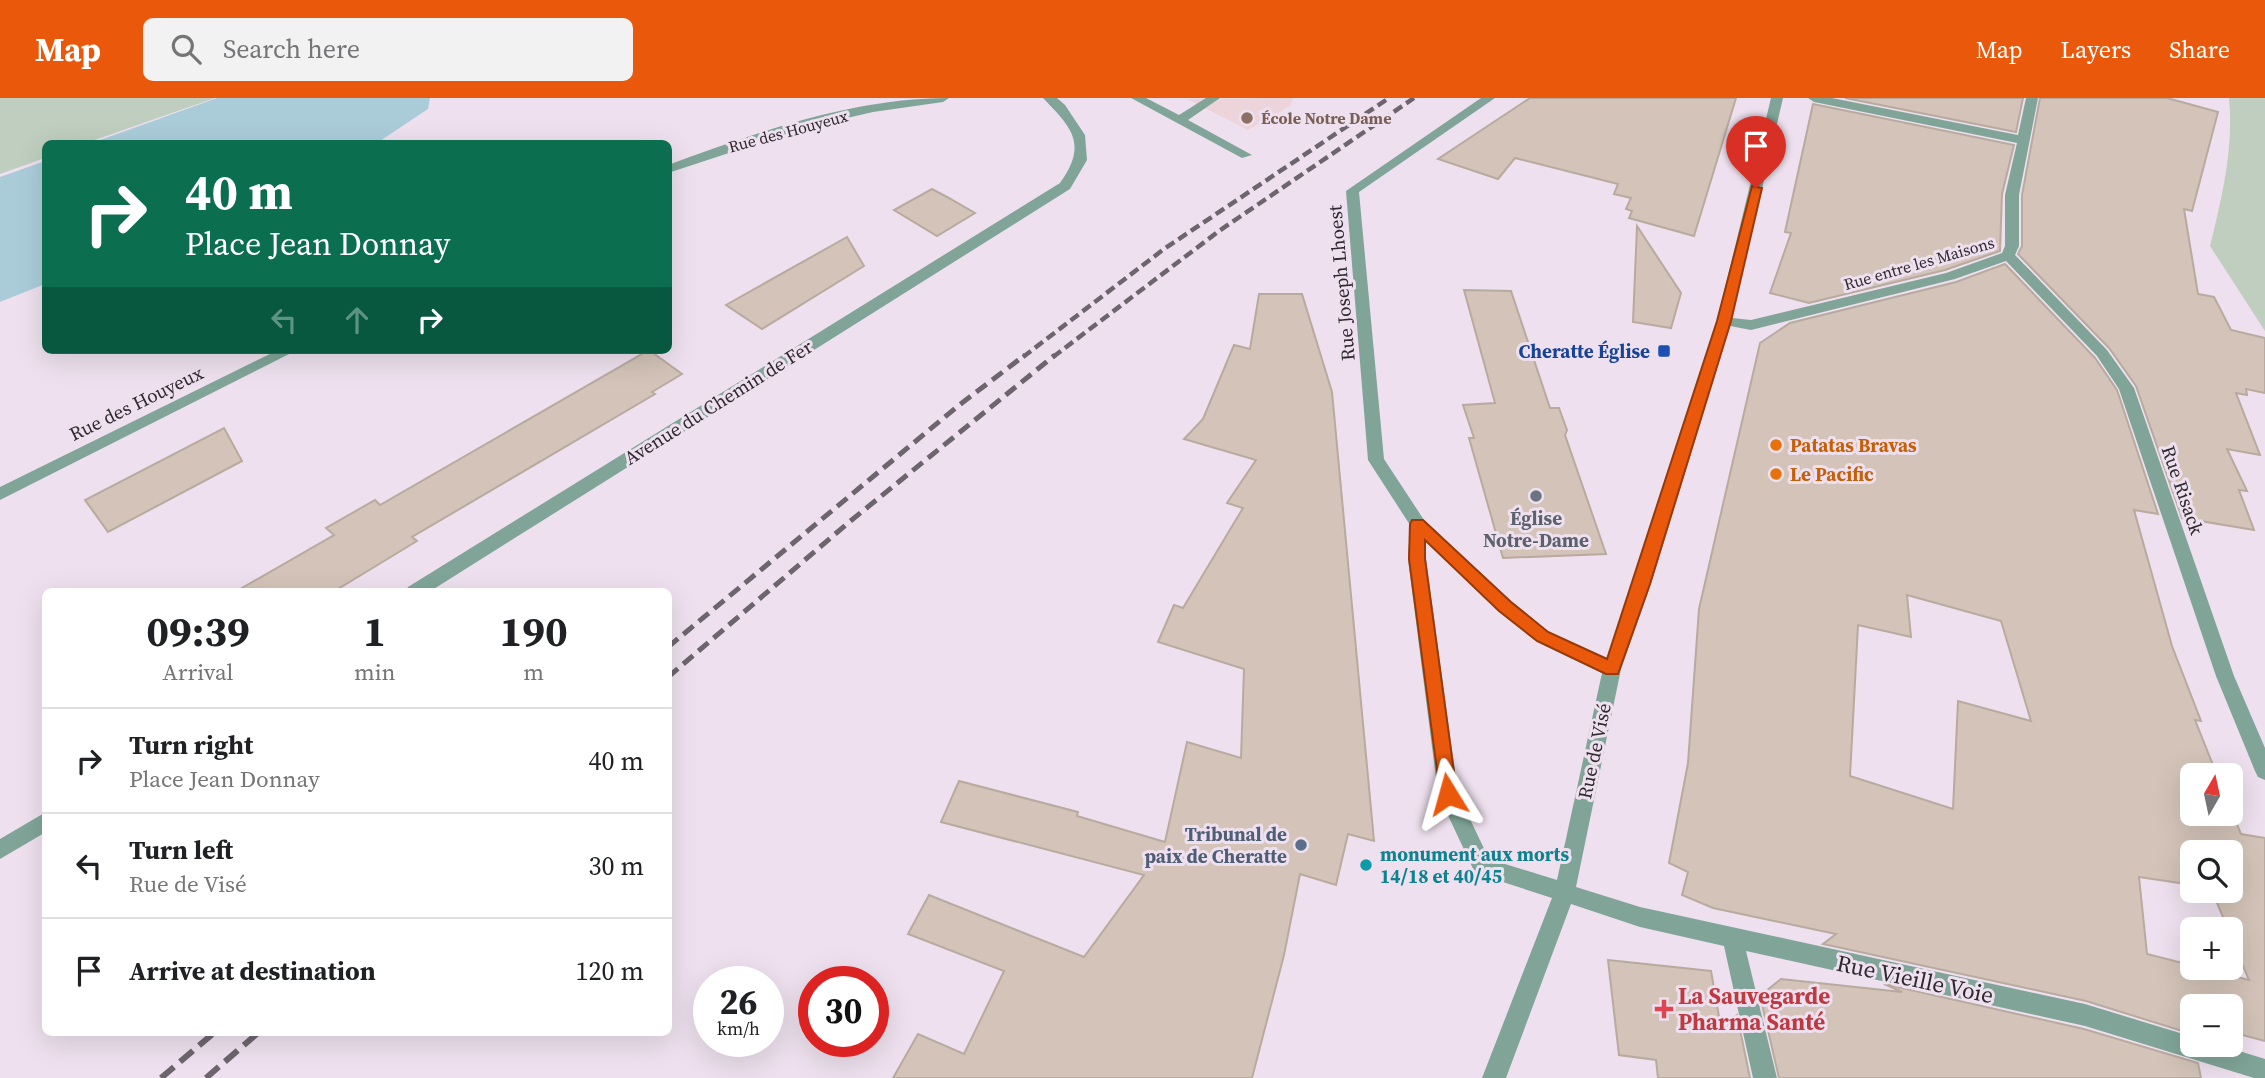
<!DOCTYPE html>
<meta charset="utf-8">
<style>
:root{--surface:#fff;--page:#f2f2f2;--text:#202124;--muted:#757577;--line:#e0e0e0;--accent:#ea580c}
body{margin:0;font-family:"Source Serif 4",serif;background:var(--page);color:var(--text);height:100vh;display:flex;flex-direction:column;font-size:26px;white-space:nowrap}
*{box-sizing:border-box;margin:0}
p{font-size:23px;color:var(--muted)}
.icon{flex:none;width:38px;height:38px;fill:none;stroke:currentColor;stroke-width:2;stroke-linecap:round;stroke-linejoin:round}
.map{position:relative;flex:1;overflow:hidden}
.drawer{position:absolute;left:42px;top:490px;width:630px;height:448px;display:flex;flex-direction:column;background:var(--surface);border-radius:10px;box-shadow:0 7px 28px #0002}
.drawer>*{flex:none}
.top-card{position:absolute;left:42px;top:42px;width:630px;height:214px;border-radius:10px;box-shadow:0 7px 28px #0002;background:#0b6e4f;color:#fff;overflow:hidden}
.needle{width:46px;rotate:9deg}
.controls{position:absolute;left:2180px;top:665px;display:grid;gap:14px}
.controls a{display:grid;place-items:center;width:63px;height:63px;border-radius:10px;background:var(--surface);box-shadow:0 7px 28px #0002;font-size:35px}
.speed{position:absolute;left:693px;top:868px;display:flex;gap:14px;font-size:35px;font-weight:700;text-align:center}
.speed>*{display:grid;place-content:center;width:91px;height:91px;border-radius:50%;background:var(--surface);box-shadow:0 7px 28px #0002;line-height:1}
.speed small{font-size:18px;font-weight:400}
.speed .limit{border:10px solid #d22;background:#fff;color:#111}
.pin{position:absolute;display:grid;place-items:center;width:60px;height:60px;color:#fff;margin:-72px -30px;border-radius:50% 50% 50% 0;rotate:-45deg;box-shadow:0 0 7px #0007}
.pin .icon{rotate:45deg}
.me{position:absolute;width:77px;margin:-38px;rotate:352deg;stroke-linejoin:round;filter:drop-shadow(0 0 5px #0008)}
.turn{display:flex;align-items:center;gap:24px;height:147px;padding:0 28px;font-size:32px}
.turn .icon{width:91px;height:91px;stroke-width:2.5}
.turn b{display:block;font-size:49px;line-height:60px}
.lanes{display:flex;align-items:center;height:66px;padding:0 28px;background:#0003;justify-content:center;gap:35px;direction:ltr}
.lanes .off{opacity:.35}
.eta{display:flex;justify-content:space-evenly;align-items:center;height:119px;text-align:center}
.eta b{font-size:42px;font-weight:700;line-height:49px}
ul{padding:0;list-style:none}
li{display:flex;align-items:center;gap:21px;height:105px;padding:0 28px;border-top:2px solid var(--line)}
li div{flex:1}
li b{display:block;font-size:26px}
li em{font-style:normal}
header{display:flex;align-items:center;gap:42px;box-sizing:border-box;height:98px;padding:0 35px;background:var(--accent);color:#fff}
header strong{font-size:33px}
nav{display:flex;gap:38px;margin-inline-start:auto;font-size:24px}
.search{width:490px;height:63px;background:var(--page);display:flex;align-items:center;gap:18px;box-sizing:border-box;padding:0 24px;border-radius:10px;color:var(--muted);font-size:26px}
.map>svg:first-child{display:block}
.education{fill:#edd3da}
.green{fill:#bfcebe}
.water{fill:#aaccd9}
.building{fill:#d3c3b8;stroke:#b9aa9f;stroke-width:2;fill-rule:evenodd}
.lines{fill:none;stroke-linecap:round;stroke-linejoin:round}
.minor{fill:#80a598;fill-rule:evenodd}
.rail-far2{stroke:#6d656d;stroke-width:4.5;stroke-dasharray:10 5;stroke-linecap:butt}
.rail-far1{stroke:#6d656d;stroke-width:5;stroke-dasharray:13 7;stroke-linecap:butt}
.rail{stroke:#6d656d;stroke-width:6;stroke-dasharray:17 8;stroke-linecap:butt}
.route{fill:#ea580c;stroke:#983908;stroke-width:2}
.education-dot{fill:#8d6e63;stroke:#eee0ee;stroke-width:2.5}
.transit-dot{fill:#1a4fb4;stroke:#eee0ee;stroke-width:2.5}
.food-dot{fill:#e8710a;stroke:#eee0ee;stroke-width:2.5}
.worship-dot{fill:#6b7280;stroke:#eee0ee;stroke-width:2.5}
.service-dot{fill:#5c6f8a;stroke:#eee0ee;stroke-width:2.5}
.culture-dot{fill:#0f9aa8;stroke:#eee0ee;stroke-width:2.5}
.health-dot{fill:#e0444e;stroke:#eee0ee;stroke-width:2.5}
.labels{text-anchor:middle;stroke-width:6;stroke-linejoin:round;paint-order:stroke}
.far-education-label{font-size:16px;font-weight:bold;fill:#785e54;stroke:#eee0ee;text-anchor:start}
.far-street-label{font-size:16px;fill:#2e292e;stroke:#eee0ee}
.street-label{font-size:19px;fill:#2e292e;stroke:#eee0ee}
.transit-label{font-size:19px;font-weight:bold;fill:#164399;stroke:#eee0ee;text-anchor:end}
.food-label{font-size:19px;font-weight:bold;fill:#c56008;stroke:#eee0ee;text-anchor:start}
.worship-label{font-size:19px;font-weight:bold;fill:#5b616d;stroke:#eee0ee}
.service-label{font-size:19px;font-weight:bold;fill:#4e5e75;stroke:#eee0ee;text-anchor:end}
.culture-label{font-size:19px;font-weight:bold;fill:#0d838f;stroke:#eee0ee;text-anchor:start}
.near-street-label{font-size:23px;fill:#2e292e;stroke:#eee0ee}
.near-health-label{font-size:23px;font-weight:bold;fill:#be3a42;stroke:#eee0ee;text-anchor:start}
</style>
<header>
<strong>Map</strong>
<div class="search"><svg class="icon" aria-label="search" viewBox="0 0 24 24"><circle cx="10" cy="10" r="6"/><path d="M15 15l6 6"/></svg>Search here</div>
<nav><a>Map</a><a>Layers</a><a>Share</a></nav>
</header>
<div class="map">
<svg width="2265" height="980" viewBox="0 0 2265 980">
<rect width="100%" height="100%" fill="#eee0ee"/>
<!-- education -->
<polygon class="education" points="1293,0 1290,8 1248,32 1187,1"/>
<!-- green -->
<g class="green">
<polygon points="0,0 215,0 86,45 46,46 45,60 0,76"/>
<path d="M 2229,0 L 2265,0 L 2265,233 L 2210,148 C 2222,99 2234,50 2229,0 Z"/>
</g>
<!-- water -->
<g class="water">
<polygon points="217,0 430,0 428,11 377,45 92,45"/>
<polygon points="45,63 45,186 0,204 0,79"/>
</g>
<!-- building -->
<g class="building">
<polygon points="1530,0 1736,0 1694,138 1629,120 1632,113 1626,111 1631,100 1614,96 1618,86 1515,60 1498,81 1438,61"/>
<polygon points="1845,0 2023,0 2016,34"/>
<polygon points="2040,0 2167,0 2218,14 2192,113 2184,111 2198,196 2214,199 2231,232 2265,240 2265,295 2246,291 2247,297 2236,295 2260,357 2227,351 2247,393 2239,392 2254,432 2182,420 2136,288 2109,250 2018,156 2022,148 2022,97"/>
<polygon points="1813,6 2014,47 2002,96 2000,153 1945,172 1809,205 1770,195 1791,135 1785,134"/>
<polygon points="932,91 947,99 975,115 937,138 894,112"/>
<polygon points="1637,128 1681,195 1671,230 1633,224"/>
<polygon points="847,139 864,168 762,231 726,207"/>
<path d="M 2005,166 L 2095,260 L 2117,292 L 2158,416 L 2134,412 L 2172,548 L 2201,623 L 2195,622 L 2217,677 L 2193,677 L 2193,716 L 2231,716 L 2231,712 L 2241,736 L 2265,740 L 2265,943 L 2231,934 L 2231,908 L 2193,908 L 2193,924 L 2189,923 L 2192,936 L 2086,903 L 1823,846 L 1836,836 L 1713,810 L 1682,797 L 1688,774 L 1669,765 L 1688,665 L 1699,511 L 1760,245 L 1790,225 L 1956,184 ZM 1907,497 L 2001,523 L 2031,623 L 1958,603 L 1953,711 L 1850,678 L 1858,527 L 1911,539 ZM 2193,754 L 2231,754 L 2231,793 L 2212,793 L 2228,831 L 2231,831 L 2231,839 L 2249,882 L 2147,856 L 2139,779 L 2193,787 Z"/>
<polygon points="1464,192 1511,193 1550,310 1559,310 1567,332 1565,337 1606,456 1503,460 1469,340 1474,340 1463,307 1495,305"/>
<polygon points="1259,196 1302,196 1332,294 1374,743 1348,736 1336,787 1300,776 1284,857 1252,980 893,980 918,936 964,956 1004,873 908,836 929,797 1084,859 1144,777 941,724 959,683 1078,714 1077,718 1165,744 1187,644 1241,660 1244,571 1158,544 1174,507 1183,510 1243,410 1227,405 1256,362 1184,341 1203,321 1234,247 1250,251"/>
<polygon points="649,252 682,276 652,294 655,296 412,439 417,443 333,494 235,494 334,437 326,430 375,402 380,407"/>
<polygon points="224,330 242,363 108,434 85,402"/>
<polygon points="1608,862 1711,873 1721,930 1737,917 1750,980 1658,980 1656,962 1619,957"/>
<polygon points="1781,881 1902,894 1884,886 2084,931 2198,965 2201,980 1779,980 1760,898"/>
</g>
<g class="lines">
<!-- minor -->
<g class="minor">
<path d="M 949,0 L 943,4 L 873,14 L 808,29 L 668,75 L 668,67 C 758,34 853,0 949,0 Z"/>
<path d="M 1043,0 L 1057,0 L 1065,7 L 1085,37 L 1087,62 L 1070,91 L 429,494 L 405,494 L 408,489 L 1060,85 C 1088,46 1072,30 1043,0 Z"/>
<polygon points="1131,0 1146,0 1179,17 1206,0 1220,0 1188,22 1252,57 1242,60"/>
<path d="M 1481,0 L 1495,0 L 1359,94 L 1384,361 L 1424,422 L 1511,503 L 1549,534 L 1607,560 L 1633,486 L 1717,223 L 1771,0 L 1783,0 L 1732,220 L 1751,222 L 1946,175 L 2002,155 L 2005,148 L 2005,97 L 2017,45 L 1814,4 L 1808,0 L 1832,0 L 2018,37 L 2026,0 L 2038,0 L 2019,97 L 2019,148 L 2015,157 L 2107,252 L 2134,290 L 2234,578 L 2265,650 L 2265,682 L 2258,679 L 2255,673 L 2216,578 L 2119,291 L 2097,258 L 2006,163 L 1955,181 L 1751,232 L 1730,228 L 1651,486 L 1621,571 L 1576,789 L 1640,809 L 2085,906 L 2193,939 L 2193,947 L 2220,947 L 2265,961 L 2265,980 L 2254,980 L 2085,928 L 1746,853 L 1777,980 L 1753,980 L 1724,848 L 1640,829 L 1571,806 L 1506,980 L 1482,980 L 1552,800 L 1475,775 L 1438,696 L 1408,461 L 1410,427 L 1368,362 L 1346,93 ZM 1426,444 L 1499,513 L 1537,544 L 1602,575 L 1557,782 L 1489,761 L 1458,696 L 1426,461 Z"/>
<polygon points="278,252 297,252 0,402 0,389"/>
<polygon points="46,714 46,734 0,761 0,741"/>
</g>
<!-- rail-far2 -->
<g class="rail-far2">
<polyline points="1023,259 1164,151 1389,0"/>
<polyline points="1053,259 1219,133 1414,0"/>
</g>
<!-- rail-far1 -->
<g class="rail-far1">
<polyline points="668,549 958,308 1025,257"/>
<polyline points="668,579 848,425 1055,257"/>
</g>
<!-- rail -->
<g class="rail">
<polyline points="161,980 215,934"/>
<polyline points="206,980 259,934"/>
</g>
</g>
<!-- route -->
<polygon class="route" points="1752,88 1762,90 1731,223 1650,486 1618,576 1606,576 1537,543 1499,513 1425,442 1425,461 1457,696 1454,702 1448,704 1441,702 1409,461 1410,426 1412,422 1423,422 1511,504 1548,534 1607,561 1717,223"/>
<!-- markers -->
<circle class="education-dot" cx="1247" cy="20" r="7"/>
<rect class="transit-dot" x="1657" y="246" width="14" height="14" rx="3.5"/>
<g class="food-dot">
<circle cx="1776" cy="347" r="7"/>
<circle cx="1776" cy="376" r="7"/>
</g>
<circle class="worship-dot" cx="1536" cy="398" r="7"/>
<circle class="service-dot" cx="1301" cy="747" r="7"/>
<circle class="culture-dot" cx="1366" cy="767" r="7"/>
<path class="health-dot" d="M1660.5 900.5h7v7h7v7h-7v7h-7v-7h-7v-7h7z"/>
<g class="labels">
<!-- far-education labels -->
<g class="far-education-label">
<text x="1261" y="26">École Notre Dame</text>
</g>
<!-- far-street labels -->
<g class="far-street-label">
<text transform="translate(788 33) rotate(-15)" y="6">Rue des Houyeux</text>
<text transform="translate(1919 165) rotate(-16)" y="6">Rue entre les Maisons</text>
</g>
<!-- street labels -->
<g class="street-label">
<text transform="translate(1341 185) rotate(-95)" y="7">Rue Joseph Lhoest</text>
<text transform="translate(718 304) rotate(-32)" y="7">Avenue du Chemin de Fer</text>
<text transform="translate(136 305) rotate(-26)" y="7">Rue des Houyeux</text>
<text transform="translate(2183 392) rotate(71)" y="7">Rue Risack</text>
<text transform="translate(1594 653) rotate(-78)" y="7">Rue de Visé</text>
</g>
<!-- transit labels -->
<g class="transit-label">
<text x="1650" y="260">Cheratte Église</text>
</g>
<!-- food labels -->
<g class="food-label">
<text x="1790" y="354">Patatas Bravas</text>
<text x="1790" y="383">Le Pacific</text>
</g>
<!-- worship labels -->
<g class="worship-label">
<text x="1536" y="427">Église<tspan x="1536" dy="22">Notre-Dame</tspan></text>
</g>
<!-- service labels -->
<g class="service-label">
<text x="1287" y="743">Tribunal de<tspan x="1287" dy="22">paix de Cheratte</tspan></text>
</g>
<!-- culture labels -->
<g class="culture-label">
<text x="1380" y="763">monument aux morts<tspan x="1380" dy="22">14/18 et 40/45</tspan></text>
</g>
<!-- near-street labels -->
<g class="near-street-label">
<text transform="translate(1915 881) rotate(12)" y="8">Rue Vieille Voie</text>
</g>
<!-- near-health labels -->
<g class="near-health-label">
<text x="1678" y="906">La Sauvegarde<tspan x="1678" dy="26">Pharma Santé</tspan></text>
</g>
</g>
</svg>
<div class="controls">
<a><svg class="needle" viewBox="-14 -14 28 28"><path d="M0-13l5 13h-10z" fill="#e53935"/><path d="M0 13l5-13h-10z" fill="#757577"/></svg></a>
<a><svg class="icon" aria-label="search" viewBox="0 0 24 24"><circle cx="10" cy="10" r="6"/><path d="M15 15l6 6"/></svg></a>
<a>+</a>
<a>−</a>
</div>
<div class="speed"><div>26<small>km/h</small></div><div class="limit">30</div></div>
<div class="pin" style="left:1756px;top:90px;background:#d93025"><svg class="icon" aria-label="arrive" viewBox="0 0 24 24"><path d="M6 21V4h12l-3 4 3 4H6"/></svg></div>
<svg class="me" style="left:1448px;top:696px" viewBox="-20 -20 40 40"><path d="M0-17L14 15 0 8-14 15z" fill="#ea580c" stroke="#fff" stroke-width="4"/></svg>
<div class="top-card">
<div class="turn"><svg class="icon" aria-label="right" viewBox="0 0 24 24"><path d="M7 20v-9h11M14 6l5 5-5 5"/></svg><div><b>40 m</b>Place Jean Donnay</div></div>
<div class="lanes"><svg class="icon off" aria-label="left" viewBox="0 0 24 24"><path d="M17 20v-9H6M10 6l-5 5 5 5"/></svg><svg class="icon off" aria-label="ahead" viewBox="0 0 24 24"><path d="M12 20V5M6 11l6-6 6 6"/></svg><svg class="icon" aria-label="right" viewBox="0 0 24 24"><path d="M7 20v-9h11M14 6l5 5-5 5"/></svg></div>
</div>
<section class="drawer">
<div class="eta">
<div><b>09:39</b><p>Arrival</p></div>
<div><b>1</b><p>min</p></div>
<div><b>190</b><p>m</p></div>
</div>
<ul>
<li><svg class="icon" aria-label="right" viewBox="0 0 24 24"><path d="M7 20v-9h11M14 6l5 5-5 5"/></svg><div><b>Turn right</b><p>Place Jean Donnay</p></div><em>40 m</em></li>
<li><svg class="icon" aria-label="left" viewBox="0 0 24 24"><path d="M17 20v-9H6M10 6l-5 5 5 5"/></svg><div><b>Turn left</b><p>Rue de Visé</p></div><em>30 m</em></li>
<li><svg class="icon" aria-label="arrive" viewBox="0 0 24 24"><path d="M6 21V4h12l-3 4 3 4H6"/></svg><div><b>Arrive at destination</b></div><em>120 m</em></li>
</ul>
</section>
</div>
